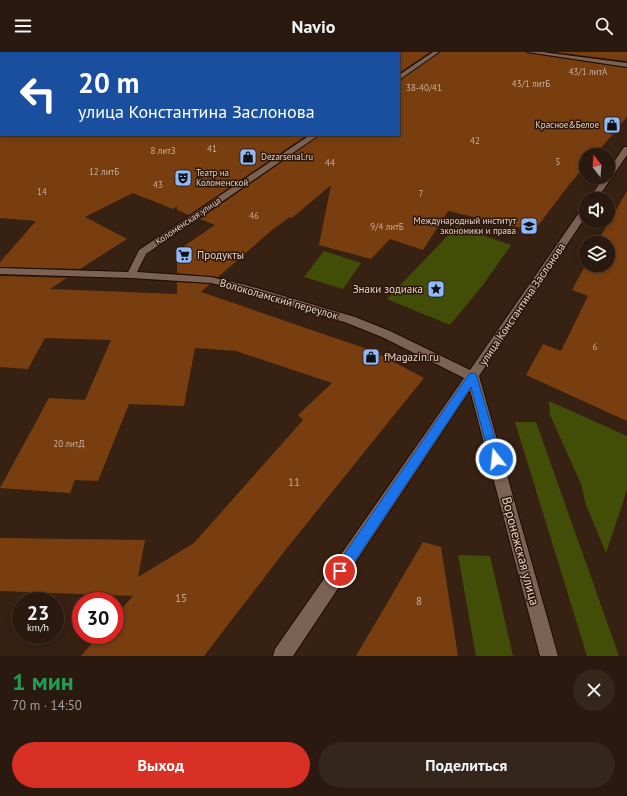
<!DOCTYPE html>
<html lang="ru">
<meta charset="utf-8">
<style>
:root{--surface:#29190e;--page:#35261c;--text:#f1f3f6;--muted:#a5a09e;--line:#45382e;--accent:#d93025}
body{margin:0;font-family:"PT Sans",sans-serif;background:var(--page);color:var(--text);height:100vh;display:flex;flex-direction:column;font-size:15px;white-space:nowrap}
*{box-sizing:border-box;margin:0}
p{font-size:13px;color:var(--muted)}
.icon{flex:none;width:22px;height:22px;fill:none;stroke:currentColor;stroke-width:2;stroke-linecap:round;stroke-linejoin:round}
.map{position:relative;height:604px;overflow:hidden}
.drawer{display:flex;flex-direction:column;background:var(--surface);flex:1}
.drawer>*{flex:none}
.banner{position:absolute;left:0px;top:0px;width:400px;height:84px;box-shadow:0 2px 6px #0003,0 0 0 1px var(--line);background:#1a4fa0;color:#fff;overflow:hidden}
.needle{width:26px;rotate:343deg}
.tools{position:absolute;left:579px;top:96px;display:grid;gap:8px}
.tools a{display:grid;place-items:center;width:36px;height:36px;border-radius:50%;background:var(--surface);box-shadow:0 2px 6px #0003,0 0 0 1px var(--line);font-size:20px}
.speed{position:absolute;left:12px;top:540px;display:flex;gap:8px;font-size:20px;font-weight:700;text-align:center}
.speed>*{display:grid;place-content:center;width:52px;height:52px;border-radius:50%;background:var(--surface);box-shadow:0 2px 6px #0003,0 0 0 1px var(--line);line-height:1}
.speed small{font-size:10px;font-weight:400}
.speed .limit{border:6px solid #d22;background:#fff;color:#111}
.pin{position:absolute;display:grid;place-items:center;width:34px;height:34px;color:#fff;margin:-17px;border:2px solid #fff;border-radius:50%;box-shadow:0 1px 4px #0007}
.me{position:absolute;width:44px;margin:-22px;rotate:344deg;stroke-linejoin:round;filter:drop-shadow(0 0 3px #0008)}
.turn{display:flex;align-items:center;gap:14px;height:84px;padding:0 12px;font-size:18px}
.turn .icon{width:52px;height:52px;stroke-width:2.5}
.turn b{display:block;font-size:28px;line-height:34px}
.round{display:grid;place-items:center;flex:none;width:42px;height:42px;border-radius:21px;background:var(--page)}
.overview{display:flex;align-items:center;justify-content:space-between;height:68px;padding:0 12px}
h1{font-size:24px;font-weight:700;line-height:30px;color:#1e9e55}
.action{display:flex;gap:8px;margin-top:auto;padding:8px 12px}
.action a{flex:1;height:46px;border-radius:24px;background:var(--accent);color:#fff;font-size:16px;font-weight:700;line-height:46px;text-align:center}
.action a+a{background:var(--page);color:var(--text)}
header{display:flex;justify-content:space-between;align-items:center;height:52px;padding:0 12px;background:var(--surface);font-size:18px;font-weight:700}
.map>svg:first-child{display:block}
.green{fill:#424e07}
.building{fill:#783e10}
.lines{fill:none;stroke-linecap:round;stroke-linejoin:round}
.minor-casing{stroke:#1e0a00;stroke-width:2}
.minor{fill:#7c6252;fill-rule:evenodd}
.tram{stroke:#907d71;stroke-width:1}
.route{fill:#1a73e8;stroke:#114b97}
.labels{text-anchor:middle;stroke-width:3;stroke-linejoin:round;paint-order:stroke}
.number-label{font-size:9px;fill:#c8ae9b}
.far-poi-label{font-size:9px;fill:#e2d3c9;stroke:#2d1709;text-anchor:end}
.far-street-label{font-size:9px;fill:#e2d3c9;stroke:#2d1709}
.poi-label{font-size:11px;fill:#e2d3c9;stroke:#2d1709;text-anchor:start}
.street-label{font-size:11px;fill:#e2d3c9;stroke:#2d1709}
.near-number-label{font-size:11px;fill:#c8ae9b}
.near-street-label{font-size:13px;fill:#e2d3c9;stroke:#2d1709}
</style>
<header><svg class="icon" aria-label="menu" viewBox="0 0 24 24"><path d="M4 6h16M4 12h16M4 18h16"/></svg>Navio<svg class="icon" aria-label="search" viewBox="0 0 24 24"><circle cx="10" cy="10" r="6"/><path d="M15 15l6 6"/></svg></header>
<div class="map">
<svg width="627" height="604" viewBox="0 0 627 604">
<rect width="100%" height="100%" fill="#372112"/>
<!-- green -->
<g class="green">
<polygon points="457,174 511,193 483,233 450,273 387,247"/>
<polygon points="324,199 361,211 343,237 304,225"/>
<polygon points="549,349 627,384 627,438 606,501 586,453 581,432 550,363"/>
<polygon points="515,370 536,370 619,604 587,604"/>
<polygon points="458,503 490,504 513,604 476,604"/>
</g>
<!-- building -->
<g class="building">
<polygon points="399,0 430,0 399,21"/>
<polygon points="440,0 526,0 527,1 627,16 627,65 595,103 586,103 586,113 568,134 534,179 448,159 423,198 390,187 371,207 319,193 331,133 292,166 290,165 272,178 218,225 177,221 177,199 215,173 200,167 320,83 399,83 399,29"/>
<polygon points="554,0 627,0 627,9"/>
<polygon points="0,83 307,83 189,163 177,158 177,154 173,157 133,141 85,165 127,187 80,217 0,215 0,210 36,169 0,166"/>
<polygon points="627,139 627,369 526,323 543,292 561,299 588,244 572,238 586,212 586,213 608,213 608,191 597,191"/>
<polygon points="0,224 67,226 50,237 177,242 177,230 210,232 201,240 373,299 424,326 287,496 204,604 81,604 99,583 115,583 115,564 133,544 0,539 0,486 145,488 138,525 194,491 303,368 298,363 332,331 236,299 195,296 184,354 129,352 98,429 75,428 70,441 0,436 49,346 85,348 111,288 45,286 28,317 0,315"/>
<polygon points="423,490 441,495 458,604 356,604"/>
</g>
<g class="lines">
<!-- minor casing -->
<g class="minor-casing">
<g id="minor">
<polygon points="0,0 5,0 0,3"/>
<polygon points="32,0 41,0 31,1"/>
<polygon points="45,0 51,0 44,1"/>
<polygon points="433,0 439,0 399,28 399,23"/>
<polygon points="527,0 542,0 627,11 627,15"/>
<rect x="0" y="7" width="1" height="4"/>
<polygon points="0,29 1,29 0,34"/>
<polygon points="0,42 1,42 0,47"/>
<polygon points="310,83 319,83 146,202 137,220 211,225 246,233 355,265 390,279 470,318 583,155 586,154 586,164 479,324 558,604 540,604 470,338 293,604 273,604 275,597 464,326 382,285 347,271 240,238 211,231 131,226 0,222 0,216 128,220 139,198"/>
<polygon points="624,95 627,95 627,103 597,147 589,147 604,125 608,125 608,119"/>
</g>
</g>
<!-- minor -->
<use href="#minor" class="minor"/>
<!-- tram -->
<g class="tram">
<polyline points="8,1 12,0"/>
<polyline points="19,1 23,0"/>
</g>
</g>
<!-- route -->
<polygon class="route" points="473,321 476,322 477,325 501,407 500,410 496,412 492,410 490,407 471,335 345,524 340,525 336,524 334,519 336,514 469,322"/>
<!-- icons -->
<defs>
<g id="shop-square" transform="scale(0.9)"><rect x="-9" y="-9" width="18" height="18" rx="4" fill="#8eb9fd" stroke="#2d1709"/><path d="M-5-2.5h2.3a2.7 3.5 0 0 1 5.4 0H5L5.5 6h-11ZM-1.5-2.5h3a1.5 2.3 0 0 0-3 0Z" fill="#111"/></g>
<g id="theatre-square" transform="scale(0.9)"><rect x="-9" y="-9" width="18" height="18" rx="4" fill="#8eb9fd" stroke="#2d1709"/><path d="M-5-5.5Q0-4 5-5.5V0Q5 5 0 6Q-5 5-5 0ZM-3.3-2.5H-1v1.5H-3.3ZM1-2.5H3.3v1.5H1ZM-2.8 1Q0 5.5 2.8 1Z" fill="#111"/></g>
<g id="university-square" transform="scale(0.9)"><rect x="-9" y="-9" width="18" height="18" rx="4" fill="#8eb9fd" stroke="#2d1709"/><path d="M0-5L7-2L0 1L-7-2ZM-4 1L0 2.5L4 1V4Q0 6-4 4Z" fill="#111"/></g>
<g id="supermarket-square" transform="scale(0.9)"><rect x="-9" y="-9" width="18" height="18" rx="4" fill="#8eb9fd" stroke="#2d1709"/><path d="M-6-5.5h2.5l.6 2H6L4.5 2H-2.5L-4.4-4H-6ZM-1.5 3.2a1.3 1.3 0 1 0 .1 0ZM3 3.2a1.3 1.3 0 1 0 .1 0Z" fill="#111"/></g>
<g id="sight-square" transform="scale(0.9)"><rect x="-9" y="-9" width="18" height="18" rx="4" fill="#8eb9fd" stroke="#2d1709"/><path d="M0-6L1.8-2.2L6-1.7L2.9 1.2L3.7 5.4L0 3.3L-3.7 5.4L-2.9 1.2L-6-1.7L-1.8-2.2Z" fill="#111"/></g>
</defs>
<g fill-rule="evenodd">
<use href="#shop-square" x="612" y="73"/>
<use href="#shop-square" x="248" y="105"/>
<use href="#theatre-square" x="183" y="126"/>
<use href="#university-square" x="529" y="174"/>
<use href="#supermarket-square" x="184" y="203"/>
<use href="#sight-square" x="436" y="237"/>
<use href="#shop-square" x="371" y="305"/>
</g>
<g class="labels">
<!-- number labels -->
<g class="number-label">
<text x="588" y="23">43/1 литА</text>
<text x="531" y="35">43/1 литБ</text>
<text x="424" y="39">38-40/41</text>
<text x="475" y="92">42</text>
<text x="212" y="100">41</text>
<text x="163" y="102">8 литЗ</text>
<text x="558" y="113">5</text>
<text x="330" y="114">44</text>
<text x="104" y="123">12 литБ</text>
<text x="158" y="136">43</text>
<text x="42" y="143">14</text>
<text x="421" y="145">7</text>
<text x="254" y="167">46</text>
<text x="387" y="178">9/4 литБ</text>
<text x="595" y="298">6</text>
<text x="69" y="395">20 литД</text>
</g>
<!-- far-poi labels -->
<g class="far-poi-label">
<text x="599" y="76">Красное&amp;Белое</text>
<text x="261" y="108" text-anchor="start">Dezarsenal.ru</text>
<text x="196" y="124" text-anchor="start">Театр на<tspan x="196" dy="10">Коломенской</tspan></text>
<text x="516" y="172">Международный институт<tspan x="516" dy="10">экономики и права</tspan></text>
</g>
<!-- far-street labels -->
<g class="far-street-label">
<text transform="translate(188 169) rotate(-34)" y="3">Коломенская улица</text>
</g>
<!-- poi labels -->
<g class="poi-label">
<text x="197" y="207">Продукты</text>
<text x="423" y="241" text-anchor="end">Знаки зодиака</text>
<text x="384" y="309">fMagazin.ru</text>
</g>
<!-- street labels -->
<g class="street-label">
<text transform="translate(279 247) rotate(16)" y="4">Волоколамский переулок</text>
<text transform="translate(522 252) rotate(-56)" y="4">улица Константина Заслонова</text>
</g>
<!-- near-number labels -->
<g class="near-number-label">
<text x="294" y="434">11</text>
<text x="181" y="550">15</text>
<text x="419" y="553">8</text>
</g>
<!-- near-street labels -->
<g class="near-street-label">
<text transform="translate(521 499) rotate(75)" y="5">Воронежская улица</text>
</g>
</g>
</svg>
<div class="tools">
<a><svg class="needle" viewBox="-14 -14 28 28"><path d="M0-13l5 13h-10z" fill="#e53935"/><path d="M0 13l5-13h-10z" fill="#a5a09e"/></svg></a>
<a><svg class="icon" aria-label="sound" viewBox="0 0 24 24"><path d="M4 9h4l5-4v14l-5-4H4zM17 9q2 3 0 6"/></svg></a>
<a><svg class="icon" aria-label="layers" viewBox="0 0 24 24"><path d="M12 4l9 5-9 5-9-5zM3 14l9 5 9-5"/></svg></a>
</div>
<div class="speed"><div>23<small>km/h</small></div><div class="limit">30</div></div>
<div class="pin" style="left:340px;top:519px;background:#d93025"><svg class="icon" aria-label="arrive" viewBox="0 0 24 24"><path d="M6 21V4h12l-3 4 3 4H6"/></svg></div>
<svg class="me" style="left:496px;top:407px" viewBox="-20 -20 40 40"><circle r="17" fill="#1a73e8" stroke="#fff" stroke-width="3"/><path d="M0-11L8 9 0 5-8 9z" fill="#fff"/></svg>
<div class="banner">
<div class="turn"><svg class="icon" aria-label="left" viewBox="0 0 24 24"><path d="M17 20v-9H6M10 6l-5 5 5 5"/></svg><div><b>20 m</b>улица Константина Заслонова</div></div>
</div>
</div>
<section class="drawer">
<div class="overview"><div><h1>1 мин</h1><p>70 m · 14:50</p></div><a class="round"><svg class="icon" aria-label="close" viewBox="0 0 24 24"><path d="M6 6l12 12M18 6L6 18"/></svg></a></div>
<div class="action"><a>Выход</a><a>Поделиться</a></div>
</section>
